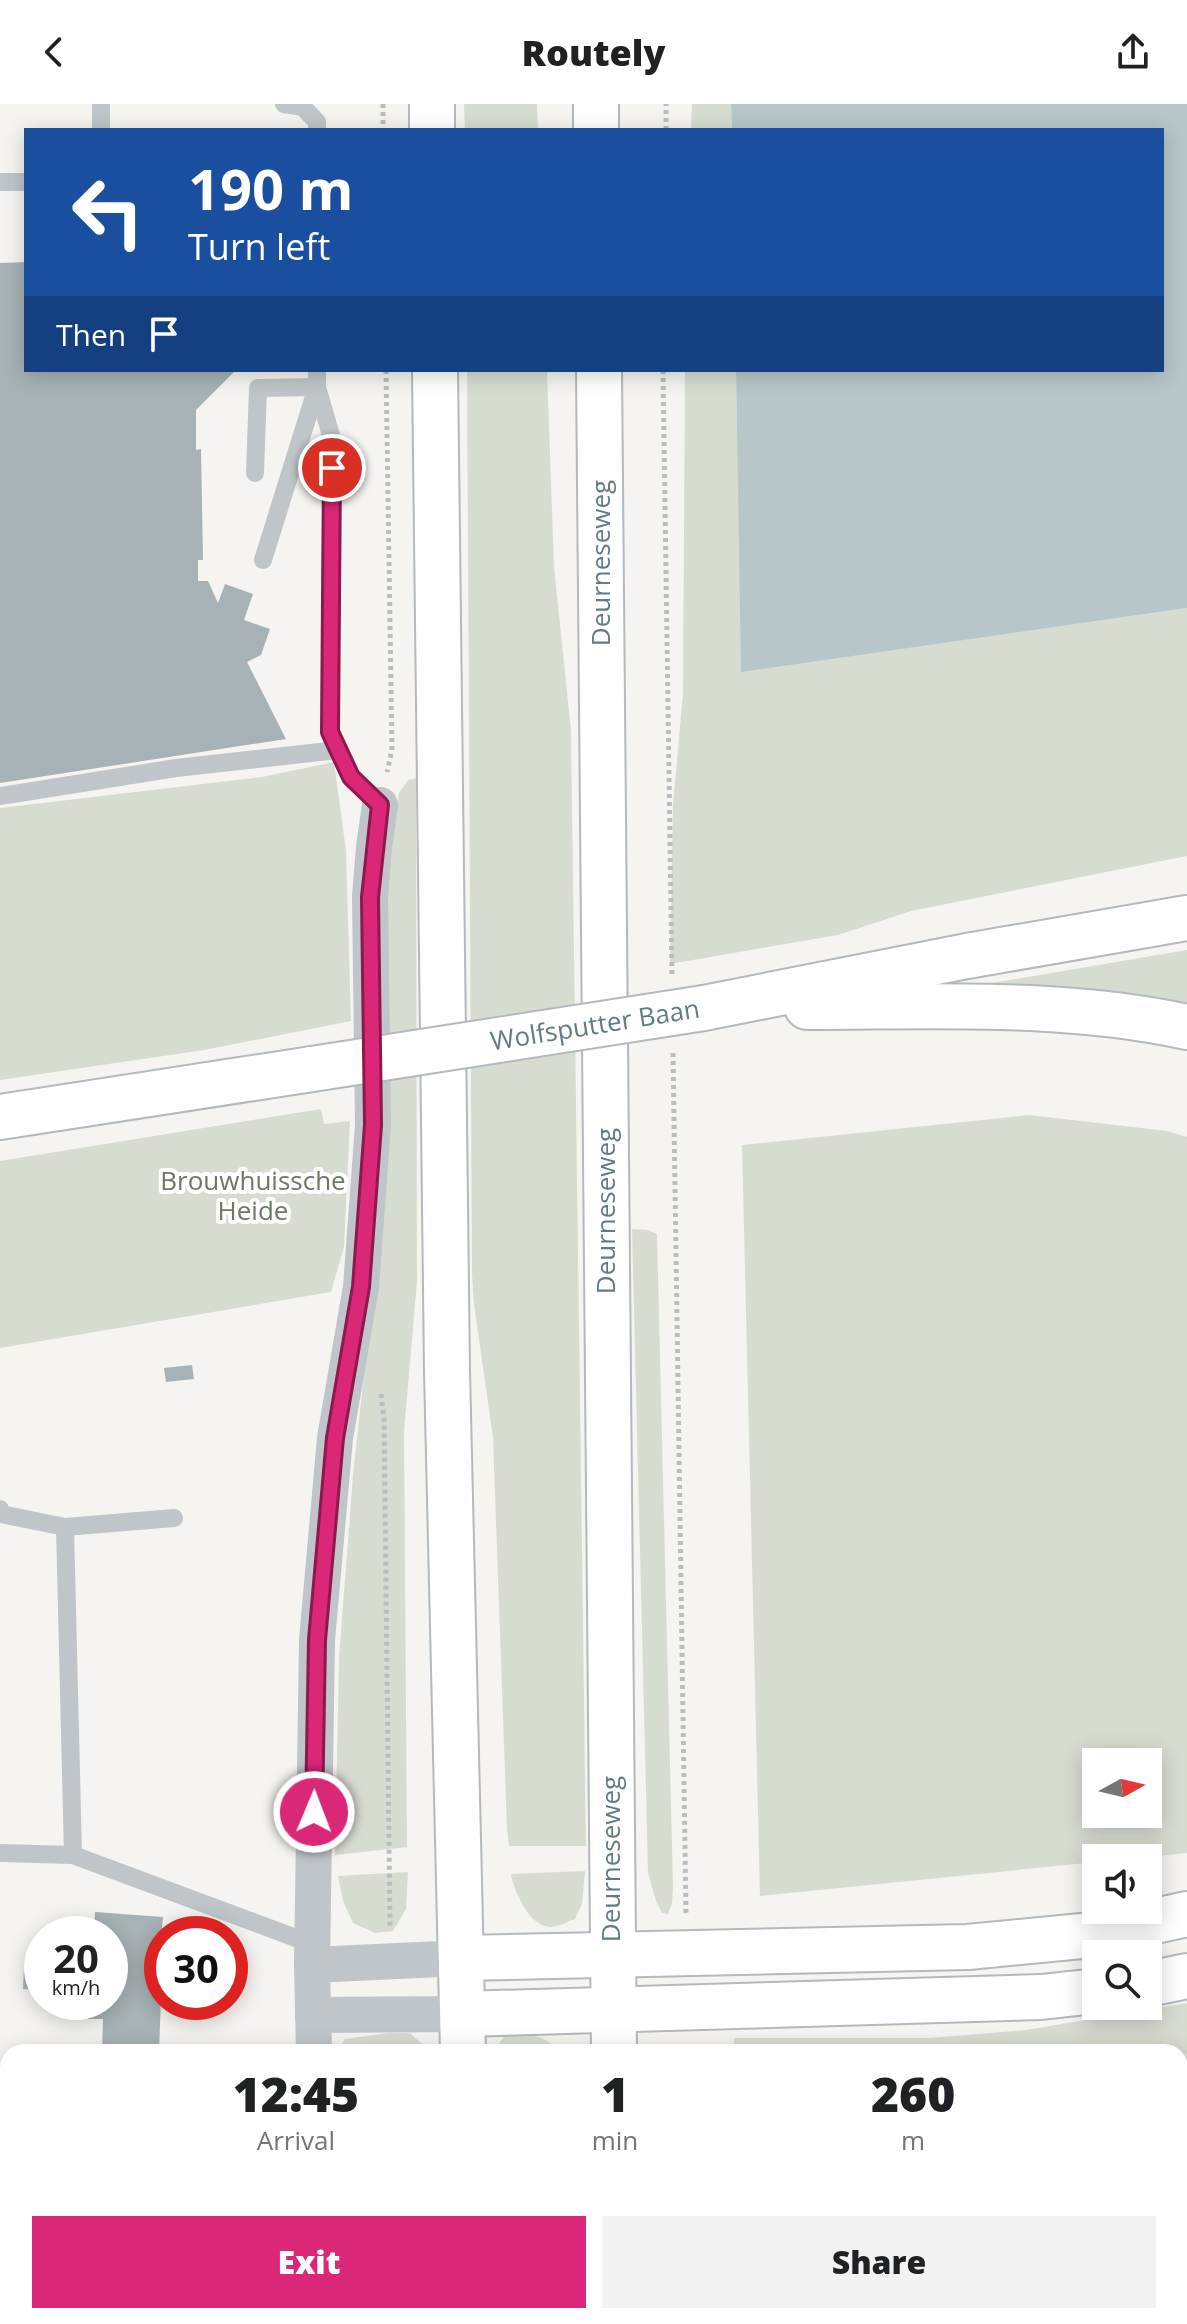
<!DOCTYPE html>
<style>
:root{--surface:#fff;--page:#f2f2f2;--text:#202124;--muted:#757577;--accent:#db2777}
body{margin:0;font-family:"Open Sans",sans-serif;background:var(--page);color:var(--text);height:100vh;display:flex;flex-direction:column;font-size:30px;white-space:nowrap}
*{box-sizing:border-box;margin:0}
p{font-size:26px;color:var(--muted)}
.icon{flex:none;width:44px;height:44px;fill:none;stroke:currentColor;stroke-width:2;stroke-linecap:round;stroke-linejoin:round}
.map{position:relative;flex:1;overflow:hidden}
.details{position:absolute;left:0px;top:1940px;width:1188px;height:280px;display:flex;flex-direction:column;background:var(--surface);border-radius:24px 24px 0 0;box-shadow:0 4px 20px #0003}
.details>*{flex:none}
.hud{position:absolute;left:24px;top:24px;width:1140px;height:244px;border-radius:0px;box-shadow:0 4px 20px #0003;background:#1a4fa0;color:#fff;overflow:hidden}
.needle{width:52px;rotate:82deg}
.fabs{position:absolute;left:1082px;top:1644px;display:grid;gap:16px}
.fabs a{display:grid;place-items:center;width:80px;height:80px;border-radius:0px;background:var(--surface);box-shadow:0 4px 20px #0003;font-size:40px}
.speed{position:absolute;left:24px;top:1812px;display:flex;gap:16px;font-size:40px;font-weight:700;text-align:center}
.speed>*{display:grid;place-content:center;width:104px;height:104px;border-radius:50%;background:var(--surface);box-shadow:0 4px 20px #0003;line-height:1}
.speed small{font-size:20px;font-weight:400}
.speed .limit{border:12px solid #d22;background:#fff;color:#111}
.pin{position:absolute;display:grid;place-items:center;width:68px;height:68px;color:#fff;margin:-34px;border:4px solid #fff;border-radius:50%;box-shadow:0 2px 8px #0007}
.me{position:absolute;width:88px;margin:-44px;rotate:1deg;stroke-linejoin:round;filter:drop-shadow(0 0 6px #0008)}
.turn{display:flex;align-items:center;gap:28px;height:168px;padding:0 32px;font-size:36px}
.turn .icon{width:104px;height:104px;stroke-width:2.5}
.turn b{display:block;font-size:56px;line-height:68px}
.then{display:flex;align-items:center;height:76px;padding:0 32px;background:#0003;gap:16px;font-size:30px}
.eta{display:flex;justify-content:space-evenly;align-items:center;height:136px;text-align:center}
.eta b{font-size:48px;font-weight:800;line-height:56px}
.primary-button{display:flex;gap:16px;margin-top:auto;padding:16px 32px}
.primary-button a{flex:1;height:92px;border-radius:0px;background:var(--accent);color:#fff;font-size:32px;font-weight:800;line-height:92px;text-align:center}
.primary-button a+a{background:var(--page);color:var(--text)}
header{display:flex;justify-content:space-between;align-items:center;height:104px;padding:0 32px;background:var(--surface);font-size:36px;font-weight:800}
.map>svg:first-child{display:block}
.green{fill:#d7dcd1;fill-rule:evenodd}
.water{fill:#b7c7c9}
.building{fill:#a6b2b5}
.lines{fill:none;stroke-linecap:round;stroke-linejoin:round}
.primary-casing{stroke:#b3b9bc;stroke-width:48}
.path{stroke:#b9bdbf;stroke-width:5;stroke-dasharray:4 4;stroke-linecap:butt}
.lane{stroke:#bfc5c8;stroke-width:18}
.street{stroke:#bfc5c8;stroke-width:36}
.primary{stroke:#fff;stroke-width:44}
.primary-bridge-casing{stroke:#b3b9bc;stroke-width:48;stroke-linecap:butt}
.primary-bridge{stroke:#fff;stroke-width:44}
.route-casing{stroke:#8e194d;stroke-width:20}
.route{stroke:#db2777;stroke-width:14}
.labels{text-anchor:middle;stroke-width:8;stroke-linejoin:round;paint-order:stroke}
.street-label{font-size:26px;fill:#627a84;stroke:#fff}
.park-label{font-size:26px;fill:#6a7a61;stroke:#fff}
</style>
<header><svg class="icon" aria-label="back" viewBox="0 0 24 24"><path d="M15 5l-7 7 7 7"/></svg>Routely<svg class="icon" aria-label="share" viewBox="0 0 24 24"><path d="M12 15V3M7 8l5-5 5 5M5 13v7h14v-7"/></svg></header>
<div class="map">
<svg width="1187" height="2220" viewBox="0 0 1187 2220">
<rect width="100%" height="100%" fill="#f5f4f1"/>
<!-- green -->
<g class="green">
<polygon points="464,0 537,0 538,26 465,26"/>
<polygon points="692,0 731,0 732,26 691,26"/>
<polygon points="467,266 547,266 554,462 571,627 586,1742 509,1742 507,1725 493,1334 474,1200 472,1171"/>
<polygon points="685,266 736,266 742,567 1187,504 1187,752 911,807 838,831 670,860 673,701 683,589"/>
<polygon points="334,658 346,747 351,917 204,946 0,976 0,704 262,673"/>
<polygon points="416,674 417,1177 404,1328 407,1743 335,1751 339,1554 353,1371 375,1170 382,784 399,689 408,676"/>
<polygon points="1187,846 1187,906 968,883"/>
<polygon points="321,1005 324,1020 350,1017 344,1143 331,1188 0,1244 0,1057"/>
<path d="M 1029,1011 L 1167,1027 L 1187,1033 L 1187,1749 L 1139,1754 L 1096,1754 L 1096,1758 L 760,1792 L 742,1041 ZM 1096,1658 L 1148,1658 L 1148,1710 L 1096,1710 Z"/>
<polygon points="632,1125 648,1126 657,1130 673,1783 672,1800 668,1810 662,1809 656,1797 648,1768"/>
<path d="M 585,1767 L 582,1800 L 575,1815 C 569,1817 558,1823 551,1823 C 529,1823 514,1787 511,1770 Z"/>
<polygon points="408,1768 406,1805 393,1827 375,1829 353,1819 343,1797 338,1772"/>
<polygon points="1187,1899 1187,2077 1180,2077 1180,1948 733,1948 734,1934 930,1934 1026,1926"/>
<polygon points="388,1929 410,1929 431,1948 336,1948 345,1935"/>
<path d="M 516,1930 C 534,1930 547,1933 559,1948 L 494,1948 L 504,1932 Z"/>
<polygon points="1180,2119 1187,2119 1187,2220 883,2220 795,2212 1180,2212"/>
<polygon points="161,2212 303,2212 304,2220 161,2220"/>
<polygon points="340,2212 442,2212 443,2220 340,2220"/>
<polygon points="497,2212 572,2212 572,2220 498,2220"/>
</g>
<!-- water -->
<polygon class="water" points="731,0 1187,0 1187,504 741,568 736,266 1162,266 1162,26 732,26"/>
<!-- building -->
<g class="building">
<polygon points="26,158 26,266 236,266 196,306 196,346 201,345 203,456 198,456 198,477 208,477 218,499 225,480 253,490 244,516 270,525 261,551 247,558 286,635 0,679 0,159"/>
<polygon points="192,1261 194,1275 166,1278 164,1264"/>
<polygon points="95,1808 163,1813 158,1866 162,1866 159,1948 102,1948 103,1915 88,1915 88,1898 110,1898 110,1830 94,1830"/>
<polygon points="24,1862 39,1862 38,1886 23,1885"/>
<rect x="0" y="2082" width="8" height="54"/>
<polygon points="0,2184 8,2184 8,2212 15,2212 16,2220 0,2220"/>
<rect x="22" y="2212" width="38" height="8"/>
</g>
<g class="lines">
<!-- primary casing -->
<g class="primary-casing">
<g id="primary">
<polyline points="432,0 432,26"/>
<polyline points="596,0 596,26"/>
<polyline points="435,266 447,1267 463,1948"/>
<polyline points="599,266 614,1948"/>
<path d="M 807,903 C 934,903 1062,896 1187,923"/>
<polyline points="704,904 967,852 1187,814"/>
<polyline points="0,1013 312,965"/>
<polyline points="461,1854 968,1843 1092,1831 1187,1810"/>
<polyline points="1148,1880 1187,1872"/>
<polyline points="463,1910 1041,1893 1096,1887"/>
<polyline points="471,2212 472,2220"/>
<polyline points="613,2212 613,2220"/>
</g>
</g>
<!-- path -->
<g class="path">
<polyline points="383,0 383,26"/>
<polyline points="666,26 666,0"/>
<polyline points="386,266 392,646 387,668"/>
<polyline points="663,266 672,871"/>
<polyline points="673,949 686,1811"/>
<polyline points="381,1290 384,1314 390,1824"/>
<polyline points="1180,1969 1187,1965"/>
<polyline points="1180,2095 1187,2095"/>
<polyline points="686,2220 686,2212"/>
</g>
<!-- lane -->
<g class="lane">
<polyline points="284,0 303,3 317,18 317,26"/>
<polyline points="101,26 101,0"/>
<polyline points="0,78 26,78"/>
<polyline points="317,266 317,283 332,335 330,628 351,673 380,701"/>
<polyline points="255,369 258,284 317,283 263,456"/>
<polyline points="0,692 176,664 338,646"/>
<polyline points="0,1405 1,1410 65,1423 174,1414"/>
<polyline points="65,1423 73,1751"/>
<polyline points="0,1749 73,1751 312,1840"/>
<polyline points="0,2008 8,2008"/>
</g>
<!-- street -->
<g class="street">
<polyline points="312,1861 461,1854"/>
<polyline points="313,1911 463,1910"/>
<polyline points="314,1948 312,1861 317,1536 335,1334 361,1183 373,1021 370,793 374,743 380,701"/>
<polyline points="124,2212 125,2220"/>
<polyline points="325,2212 326,2220"/>
</g>
<!-- primary -->
<use href="#primary" class="primary"/>
<!-- primary-bridge casing -->
<g class="primary-bridge-casing">
<polyline id="primary-bridge" points="312,965 704,904"/>
</g>
<!-- primary-bridge -->
<use href="#primary-bridge" class="primary-bridge"/>
</g>
<g class="lines">
<!-- route casing -->
<g class="route-casing">
<polyline id="route" points="314,1708 317,1536 335,1334 361,1183 373,1021 370,793 380,701 351,673 330,628 332,364"/>
</g>
<!-- route -->
<use href="#route" class="route"/>
</g>
<g class="labels">
<!-- street labels -->
<g class="street-label">
<text transform="translate(601 459) rotate(-90)" y="9">Deurneseweg</text>
<text transform="translate(595 921) rotate(-9)" y="9">Wolfsputter Baan</text>
<text transform="translate(606 1107) rotate(-90)" y="9">Deurneseweg</text>
<text transform="translate(611 1755) rotate(-90)" y="9">Deurneseweg</text>
</g>
<!-- park labels -->
<g class="park-label">
<text x="253" y="1086">Brouwhuissche<tspan x="253" dy="30">Heide</tspan></text>
</g>
</g>
</svg>
<div class="fabs">
<a><svg class="needle" viewBox="-14 -14 28 28"><path d="M0-13l5 13h-10z" fill="#e53935"/><path d="M0 13l5-13h-10z" fill="#757577"/></svg></a>
<a><svg class="icon" aria-label="sound" viewBox="0 0 24 24"><path d="M4 9h4l5-4v14l-5-4H4zM17 9q2 3 0 6"/></svg></a>
<a><svg class="icon" aria-label="search" viewBox="0 0 24 24"><circle cx="10" cy="10" r="6"/><path d="M15 15l6 6"/></svg></a>
</div>
<div class="speed"><div>20<small>km/h</small></div><div class="limit">30</div></div>
<div class="pin" style="left:332px;top:364px;background:#d93025"><svg class="icon" aria-label="arrive" viewBox="0 0 24 24"><path d="M6 21V4h12l-3 4 3 4H6"/></svg></div>
<svg class="me" style="left:314px;top:1708px" viewBox="-20 -20 40 40"><circle r="17" fill="#db2777" stroke="#fff" stroke-width="3"/><path d="M0-11L8 9 0 5-8 9z" fill="#fff"/></svg>
<div class="hud">
<div class="turn"><svg class="icon" aria-label="left" viewBox="0 0 24 24"><path d="M17 20v-9H6M10 6l-5 5 5 5"/></svg><div><b>190 m</b>Turn left</div></div>
<div class="then">Then<svg class="icon" aria-label="arrive" viewBox="0 0 24 24"><path d="M6 21V4h12l-3 4 3 4H6"/></svg></div>
</div>
<section class="details">
<div class="eta">
<div><b>12:45</b><p>Arrival</p></div>
<div><b>1</b><p>min</p></div>
<div><b>260</b><p>m</p></div>
</div>
<div class="primary-button"><a>Exit</a><a>Share</a></div>
</section>
</div>
